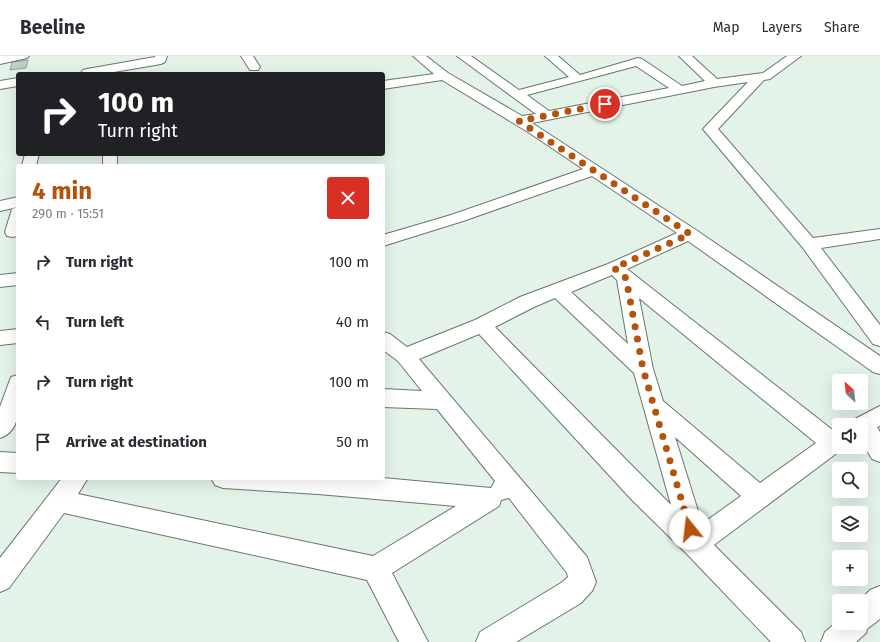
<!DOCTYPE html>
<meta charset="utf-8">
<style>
:root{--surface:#fff;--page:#f2f2f3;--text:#2b2b33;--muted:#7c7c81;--line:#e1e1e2;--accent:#b45309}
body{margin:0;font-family:"Fira Sans",sans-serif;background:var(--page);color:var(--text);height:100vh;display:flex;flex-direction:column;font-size:15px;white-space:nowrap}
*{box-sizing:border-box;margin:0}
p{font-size:13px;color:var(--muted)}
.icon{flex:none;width:22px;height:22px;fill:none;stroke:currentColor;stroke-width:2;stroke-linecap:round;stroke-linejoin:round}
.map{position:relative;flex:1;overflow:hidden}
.panel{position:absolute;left:16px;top:108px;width:369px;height:316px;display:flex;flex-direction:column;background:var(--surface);border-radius:4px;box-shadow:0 4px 16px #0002}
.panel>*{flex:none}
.banner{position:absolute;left:16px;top:16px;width:369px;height:84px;border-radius:4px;box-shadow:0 4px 16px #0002;background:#202124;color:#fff;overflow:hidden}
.needle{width:26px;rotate:333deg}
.tools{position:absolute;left:832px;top:318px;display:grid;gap:8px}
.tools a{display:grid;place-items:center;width:36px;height:36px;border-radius:4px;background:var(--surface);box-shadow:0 4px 16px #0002;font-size:20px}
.pin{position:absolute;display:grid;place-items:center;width:34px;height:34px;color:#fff;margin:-17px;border:2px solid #fff;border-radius:50%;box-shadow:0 1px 4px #0007}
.me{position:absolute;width:44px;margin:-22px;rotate:344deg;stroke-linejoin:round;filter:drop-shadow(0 0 3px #0008)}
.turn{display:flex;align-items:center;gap:14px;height:84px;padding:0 16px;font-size:18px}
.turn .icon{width:52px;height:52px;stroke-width:2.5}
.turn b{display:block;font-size:28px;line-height:34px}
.round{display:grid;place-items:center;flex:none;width:42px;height:42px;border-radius:4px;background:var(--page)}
.head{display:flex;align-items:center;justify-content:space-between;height:68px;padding:0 16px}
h1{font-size:24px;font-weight:700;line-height:30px;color:var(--accent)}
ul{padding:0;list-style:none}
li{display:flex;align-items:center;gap:12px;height:60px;padding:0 16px}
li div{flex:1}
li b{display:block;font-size:15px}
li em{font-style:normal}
header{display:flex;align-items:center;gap:24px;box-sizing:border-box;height:56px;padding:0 20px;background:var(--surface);border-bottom:1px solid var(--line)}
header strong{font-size:19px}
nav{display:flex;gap:22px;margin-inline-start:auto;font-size:14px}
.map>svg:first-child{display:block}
.building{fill:#c0d0c5;stroke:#92a196}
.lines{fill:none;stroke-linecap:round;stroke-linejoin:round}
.street-casing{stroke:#68776d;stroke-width:2}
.street{fill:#fff;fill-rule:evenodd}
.route{stroke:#b45309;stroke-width:7;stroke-dasharray:0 12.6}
</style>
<header>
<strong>Beeline</strong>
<nav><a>Map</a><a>Layers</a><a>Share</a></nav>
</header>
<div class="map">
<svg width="880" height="586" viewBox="0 0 880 586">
<rect width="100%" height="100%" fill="#e3f3e8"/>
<!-- building -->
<polygon class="building" points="28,4 26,12 10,14 12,6"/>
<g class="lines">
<!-- street casing -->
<g class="street-casing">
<g id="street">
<polygon points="0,0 29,0 27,2 0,8"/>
<polygon points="155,0 167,0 165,6 161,8 102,18 81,17 83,14 87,13 155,1"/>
<polygon points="241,0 253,0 260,11 258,14 250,14"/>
<path d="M 413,0 L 426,0 L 448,17 L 522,60 L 536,58 L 457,0 L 471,0 L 519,34 L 569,21 L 545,0 L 558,0 L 580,19 L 638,2 L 642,3 L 682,30 L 705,25 L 679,0 L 692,0 L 717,23 L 763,17 L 787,0 L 801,0 L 770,23 L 764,24 L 718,73 L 813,182 L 880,173 L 880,183 L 821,192 L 880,269 L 880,290 L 873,288 L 803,192 L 703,73 L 748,26 L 714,31 L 532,67 L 696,174 L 880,300 L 880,318 L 873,316 L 688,185 L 627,213 L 839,379 L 839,391 L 842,391 L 841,394 L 714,489 L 801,576 L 805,586 L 771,586 L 686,497 L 632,444 L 479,278 L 419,303 L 587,501 L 596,526 L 592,535 L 581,547 L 516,586 L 476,586 L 480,576 L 561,527 L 568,521 L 567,517 L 509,442 L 501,444 L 499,450 L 392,517 L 428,586 L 399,586 L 367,524 L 64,457 L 9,532 L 0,536 L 0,502 L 62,422 L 88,422 L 78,438 L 373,500 L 456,450 L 318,438 L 223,432 L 215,429 L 211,422 L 383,422 L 491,432 L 495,425 L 437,353 L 383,351 L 383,333 L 422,335 L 398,305 L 383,294 L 383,276 L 390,278 L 407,291 L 475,264 L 520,241 L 608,208 L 677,177 L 592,120 L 463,165 L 383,190 L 383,179 L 451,159 L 583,113 L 528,76 L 442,24 L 383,33 L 383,25 L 434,18 ZM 636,10 L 669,32 L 549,55 L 527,39 ZM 612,219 L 617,224 L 628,288 L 571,236 ZM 555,242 L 634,317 L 671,449 L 495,271 L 534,251 ZM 639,242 L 816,387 L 760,427 L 663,345 L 653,313 ZM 675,381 L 741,440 L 702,468 Z"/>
<polygon points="18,22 18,30 0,33 0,25"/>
<polygon points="25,98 39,98 36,110 22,110"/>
<rect x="103" y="98" width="14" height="12"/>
<polygon points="18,141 18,151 0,155 0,145"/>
<polygon points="18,151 18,180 13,181 7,180 5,176 12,153"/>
<polygon points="18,217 18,229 0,231 0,219"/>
<polygon points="18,273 18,287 0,289 0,275"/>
<path d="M 18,319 C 18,340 25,374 0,382 L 0,351 L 11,321 Z"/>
<polygon points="880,350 880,370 877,371 880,376 880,406 872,403 861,384 861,369 850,369 853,364"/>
<polygon points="0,396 18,397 18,417 0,416"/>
<polygon points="880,530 880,563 867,573 866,577 856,586 821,586 825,576 839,564 839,567 861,567 861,545 859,545 870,534"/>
</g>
</g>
<!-- street -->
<use href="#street" class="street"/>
</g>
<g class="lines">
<!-- route -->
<polyline class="route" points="605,48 519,65 690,178 614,212 626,222 643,313 690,473"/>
</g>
</svg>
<div class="tools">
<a><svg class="needle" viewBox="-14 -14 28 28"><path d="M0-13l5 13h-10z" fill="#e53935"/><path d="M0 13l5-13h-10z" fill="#7c7c81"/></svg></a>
<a><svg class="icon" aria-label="sound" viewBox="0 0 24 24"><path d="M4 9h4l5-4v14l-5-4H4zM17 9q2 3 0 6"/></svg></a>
<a><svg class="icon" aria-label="search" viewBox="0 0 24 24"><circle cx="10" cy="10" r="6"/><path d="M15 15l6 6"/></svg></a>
<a><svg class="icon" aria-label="layers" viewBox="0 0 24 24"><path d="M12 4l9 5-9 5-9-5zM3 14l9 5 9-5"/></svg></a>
<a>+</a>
<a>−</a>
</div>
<div class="pin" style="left:605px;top:48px;background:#d93025"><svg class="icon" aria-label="arrive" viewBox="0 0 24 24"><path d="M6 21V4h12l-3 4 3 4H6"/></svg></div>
<svg class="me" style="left:690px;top:473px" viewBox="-20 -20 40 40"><circle r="19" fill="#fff"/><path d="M0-13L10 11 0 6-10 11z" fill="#b45309"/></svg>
<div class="banner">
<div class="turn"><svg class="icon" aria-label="right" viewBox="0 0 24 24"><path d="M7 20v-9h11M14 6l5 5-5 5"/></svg><div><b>100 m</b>Turn right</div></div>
</div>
<section class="panel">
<div class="head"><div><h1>4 min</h1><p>290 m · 15:51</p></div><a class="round" style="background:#d93025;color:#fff"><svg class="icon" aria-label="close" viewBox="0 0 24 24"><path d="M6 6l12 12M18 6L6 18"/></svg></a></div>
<ul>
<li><svg class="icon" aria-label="right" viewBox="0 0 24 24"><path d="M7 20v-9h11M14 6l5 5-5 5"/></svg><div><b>Turn right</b></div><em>100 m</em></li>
<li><svg class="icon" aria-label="left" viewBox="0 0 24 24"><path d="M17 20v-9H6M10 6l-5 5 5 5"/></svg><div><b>Turn left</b></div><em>40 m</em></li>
<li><svg class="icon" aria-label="right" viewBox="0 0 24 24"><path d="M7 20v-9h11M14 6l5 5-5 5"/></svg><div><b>Turn right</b></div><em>100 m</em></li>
<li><svg class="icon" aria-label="arrive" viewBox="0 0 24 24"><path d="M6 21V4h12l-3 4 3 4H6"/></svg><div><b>Arrive at destination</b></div><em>50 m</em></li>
</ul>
</section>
</div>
